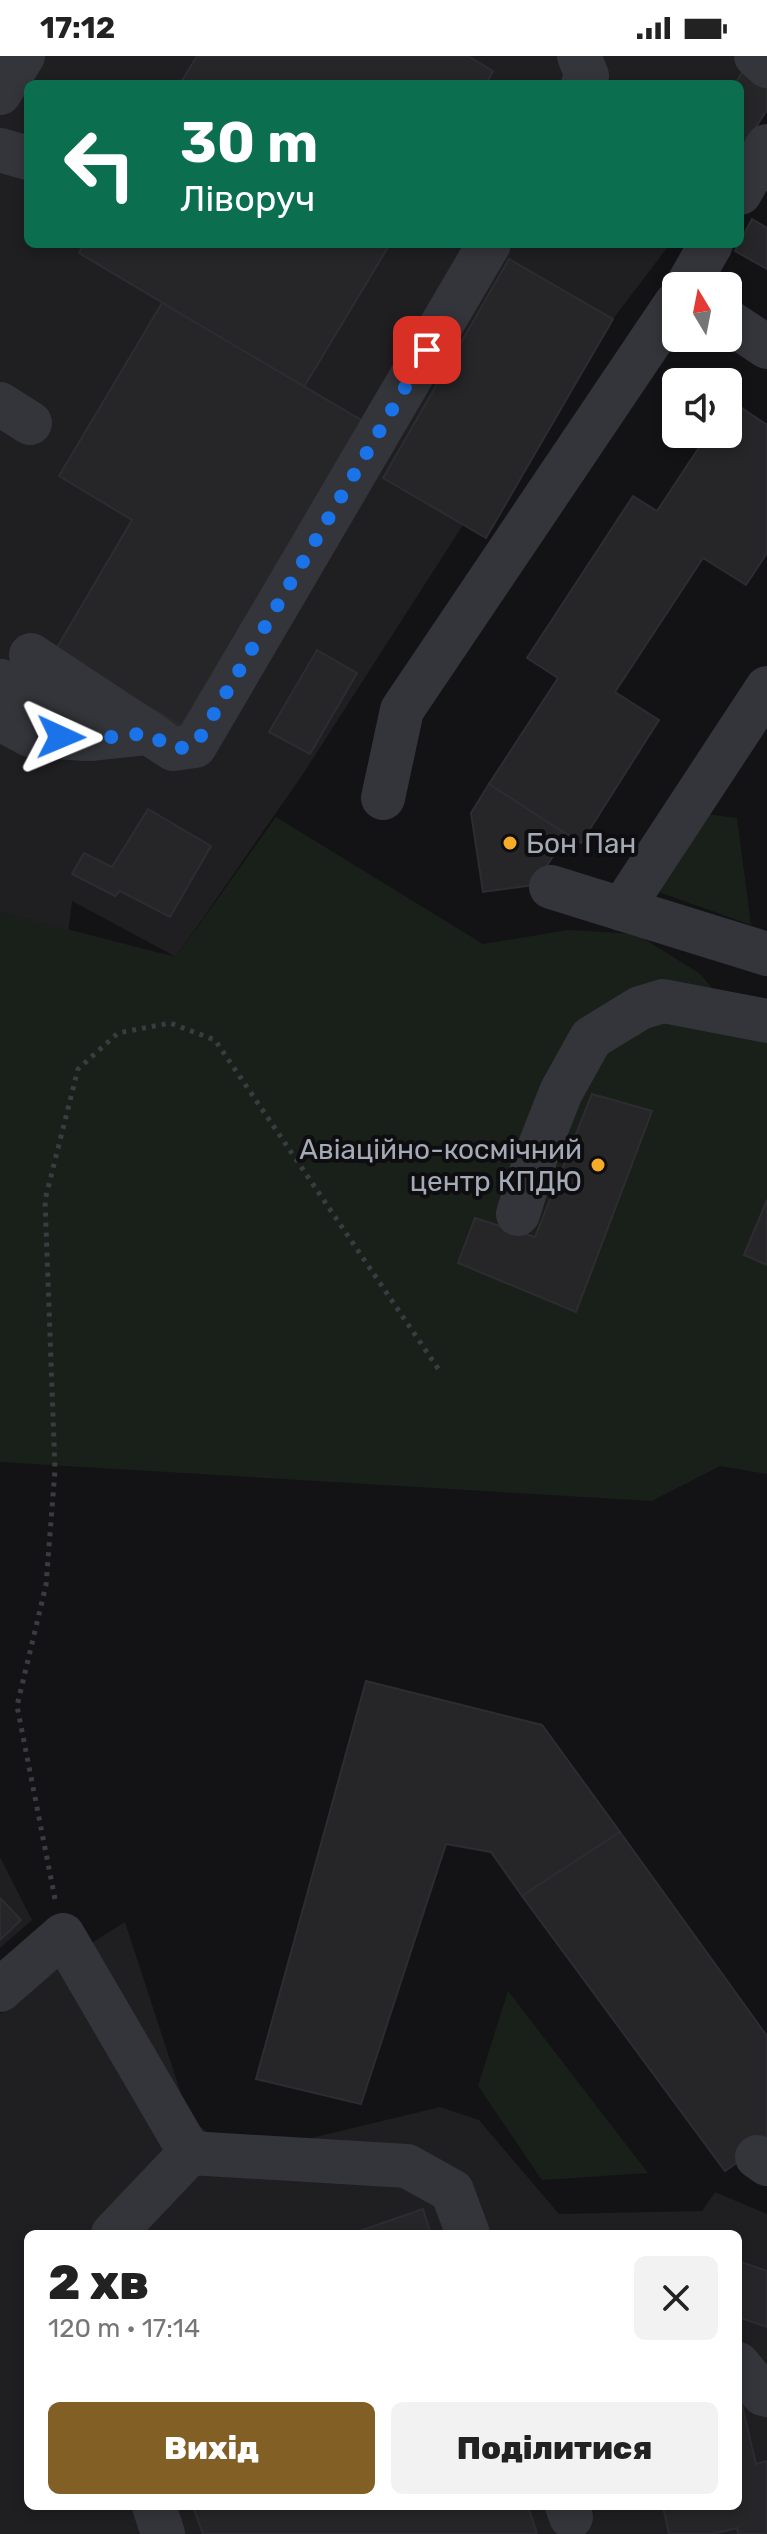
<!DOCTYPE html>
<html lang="uk">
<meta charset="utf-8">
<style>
:root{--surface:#fff;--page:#f2f2f2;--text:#222;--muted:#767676;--accent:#826025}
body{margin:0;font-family:Rubik,sans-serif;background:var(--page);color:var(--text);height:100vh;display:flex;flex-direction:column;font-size:30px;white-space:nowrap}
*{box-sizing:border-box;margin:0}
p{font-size:26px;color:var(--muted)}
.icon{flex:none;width:44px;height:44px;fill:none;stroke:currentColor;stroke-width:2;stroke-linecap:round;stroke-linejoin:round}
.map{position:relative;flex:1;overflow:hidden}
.details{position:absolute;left:24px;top:2174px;width:718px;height:280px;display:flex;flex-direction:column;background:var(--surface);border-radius:12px;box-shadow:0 4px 12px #0003}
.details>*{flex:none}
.guide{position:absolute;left:24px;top:24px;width:720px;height:168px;border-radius:12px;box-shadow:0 4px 12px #0003;background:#0b6e4f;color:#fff;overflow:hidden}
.needle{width:52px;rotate:350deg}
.buttons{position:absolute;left:662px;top:216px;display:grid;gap:16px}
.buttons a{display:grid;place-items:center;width:80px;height:80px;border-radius:12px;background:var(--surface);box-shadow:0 4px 12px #0003;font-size:40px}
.pin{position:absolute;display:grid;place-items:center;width:68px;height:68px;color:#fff;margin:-34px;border-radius:16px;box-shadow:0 4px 12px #0006}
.me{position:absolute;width:88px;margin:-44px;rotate:91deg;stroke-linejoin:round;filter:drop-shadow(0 0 6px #0008)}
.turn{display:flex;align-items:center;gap:28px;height:168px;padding:0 24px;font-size:36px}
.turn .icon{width:104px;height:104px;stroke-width:2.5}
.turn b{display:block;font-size:56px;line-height:68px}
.round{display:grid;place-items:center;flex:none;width:84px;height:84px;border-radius:12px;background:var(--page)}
.summary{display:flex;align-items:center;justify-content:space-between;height:136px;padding:0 24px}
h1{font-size:48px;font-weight:800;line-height:60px}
.primary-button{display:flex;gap:16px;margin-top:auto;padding:16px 24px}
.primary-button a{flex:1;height:92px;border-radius:12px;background:var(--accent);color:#fff;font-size:32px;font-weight:800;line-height:92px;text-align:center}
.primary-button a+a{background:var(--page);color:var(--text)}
.status{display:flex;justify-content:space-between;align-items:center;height:56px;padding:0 40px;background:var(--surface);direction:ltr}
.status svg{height:22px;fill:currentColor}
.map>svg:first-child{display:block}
.built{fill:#1f1f22;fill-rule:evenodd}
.green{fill:#19201a}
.building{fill:#262629;stroke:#2d2d31;stroke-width:2}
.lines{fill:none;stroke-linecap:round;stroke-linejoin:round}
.path{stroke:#3a3c41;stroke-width:5;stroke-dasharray:4 6;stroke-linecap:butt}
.minor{stroke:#34353a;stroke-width:44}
.route{stroke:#1a73e8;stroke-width:14;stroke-dasharray:0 25.2}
.poi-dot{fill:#f7ac29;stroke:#0e0e10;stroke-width:3}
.labels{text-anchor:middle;stroke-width:8;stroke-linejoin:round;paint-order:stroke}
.poi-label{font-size:28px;fill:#a4aab6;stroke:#0e0e10;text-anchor:start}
</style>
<div class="status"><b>17:12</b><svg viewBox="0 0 49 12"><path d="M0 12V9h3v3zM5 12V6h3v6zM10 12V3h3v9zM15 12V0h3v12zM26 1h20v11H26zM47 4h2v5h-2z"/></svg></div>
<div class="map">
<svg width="767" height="2478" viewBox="0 0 767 2478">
<rect width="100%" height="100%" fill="#131315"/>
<!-- built -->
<g class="built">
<polygon points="0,0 733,0 767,20 767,54 740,97 740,28 28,28 28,188 670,188 613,263 486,482 463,469 305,715 176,901 72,845 61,935 0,1047"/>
<polygon points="0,1801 32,1864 0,1892"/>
<path d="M 125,1866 L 189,2062 L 219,2085 L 266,2093 L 440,2051 L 479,2064 L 559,2158 L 702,2155 L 715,2136 L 767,2158 L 767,2478 L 0,2478 L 0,1958 L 53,1911 ZM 28,2178 L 738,2178 L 738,2450 L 28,2450 Z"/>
</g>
<!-- green -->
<g class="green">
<polygon points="705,758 737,762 751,869 656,835"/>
<polygon points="276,761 483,888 568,874 636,878 699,917 723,945 767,955 767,1418 720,1410 652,1445 0,1406 0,856 176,901"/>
<polygon points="508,1935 648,2117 542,2124 478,2030"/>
</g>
<!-- building -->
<g class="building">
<polygon points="197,0 468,0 493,15 486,28 180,28"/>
<polygon points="747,8 767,20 767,54 742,93 740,92 740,28 735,28"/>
<polygon points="752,163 767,172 767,213 735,195"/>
<polygon points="84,188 390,188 304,331 79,197"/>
<polygon points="509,203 613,263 486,482 383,422"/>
<polygon points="162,247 363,365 181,670 55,595 132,464 59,420"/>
<polygon points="730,344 767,369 767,497 746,529 703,502 615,636 659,664 581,787 489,728 558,622 527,602 633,440 657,455 708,378 728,378"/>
<polygon points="317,594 357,617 310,698 269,676"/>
<polygon points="489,728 567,779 534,829 483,836 471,757"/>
<polygon points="148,753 211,790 170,861 120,835 115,840 72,818 84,797 112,811"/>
<polygon points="592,1038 652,1055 576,1256 458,1207 475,1162 535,1181"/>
<polygon points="767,1144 767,1209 744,1199"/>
<polygon points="366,1625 542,1669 620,1776 522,1840 491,1796 446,1788 361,2048 256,2023"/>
<polygon points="620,1776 767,1980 767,2085 725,2115 522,1840"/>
<polygon points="0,1842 21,1864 0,1884"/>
<polygon points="423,2153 431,2178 351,2178"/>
<polygon points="738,2205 767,2215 767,2271 738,2261"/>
<polygon points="738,2332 756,2408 767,2405 767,2478 738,2478 737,2472 712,2478 669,2478 663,2450 738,2450"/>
<polygon points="193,2450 528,2450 537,2478 203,2478"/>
</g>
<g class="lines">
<!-- path -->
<polyline class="path" points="55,1843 17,1650 46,1529 55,1414 45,1144 78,1013 118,977 170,967 215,984 439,1314"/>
<!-- minor -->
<g class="minor">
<polyline points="579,0 587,20 583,28"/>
<polyline points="756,0 767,10"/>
<polyline points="0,37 23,0"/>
<polyline points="0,94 28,102"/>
<polyline points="740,137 767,90"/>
<polyline points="687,230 711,188"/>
<polyline points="728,265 767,291"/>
<polyline points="0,348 30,367"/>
<polyline points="31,599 173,693 195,690 489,188"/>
<polyline points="1,625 92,683 148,677"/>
<polyline points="0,663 30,679 85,683"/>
<polyline points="383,742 402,654 676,247"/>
<polyline points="551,831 767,898"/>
<polyline points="622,853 767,632"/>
<polyline points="518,1158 537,1097 561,1036 591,982 640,952 663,945 767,965"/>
<polyline points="0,1934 63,1879 190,2097"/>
<polyline points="757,2101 767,2108"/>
<polyline points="113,2178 190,2097 407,2110 452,2135 468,2178"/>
<polyline points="738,2308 763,2338 767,2339"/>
<polyline points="154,2450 163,2478"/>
<polyline points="567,2450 571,2461"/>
</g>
</g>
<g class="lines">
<!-- route -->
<polyline class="route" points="61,681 92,683 148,677 173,693 195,690 427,294"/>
</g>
<!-- markers -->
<g class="poi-dot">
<circle cx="510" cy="787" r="8"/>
<circle cx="598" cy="1109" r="8"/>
</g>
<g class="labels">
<!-- poi labels -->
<g class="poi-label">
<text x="526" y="797">Бон Пан</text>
<text x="582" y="1103" text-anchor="end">Авіаційно-космічний<tspan x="582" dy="32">центр КПДЮ</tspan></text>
</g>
</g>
</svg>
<div class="buttons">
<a><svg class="needle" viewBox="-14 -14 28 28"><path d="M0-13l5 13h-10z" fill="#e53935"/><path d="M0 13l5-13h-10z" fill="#767676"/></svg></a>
<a><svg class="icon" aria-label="sound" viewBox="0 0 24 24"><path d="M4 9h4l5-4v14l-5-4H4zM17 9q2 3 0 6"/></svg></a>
</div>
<div class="pin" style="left:427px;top:294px;background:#d93025"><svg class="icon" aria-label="arrive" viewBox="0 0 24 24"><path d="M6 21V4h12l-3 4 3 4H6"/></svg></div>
<svg class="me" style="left:61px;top:681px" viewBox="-20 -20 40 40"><path d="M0-17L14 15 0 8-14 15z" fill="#1a73e8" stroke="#fff" stroke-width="4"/></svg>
<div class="guide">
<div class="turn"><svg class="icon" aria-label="left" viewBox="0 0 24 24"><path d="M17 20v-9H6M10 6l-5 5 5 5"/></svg><div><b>30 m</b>Ліворуч</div></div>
</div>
<section class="details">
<div class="summary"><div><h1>2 хв</h1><p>120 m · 17:14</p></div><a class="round"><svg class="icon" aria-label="close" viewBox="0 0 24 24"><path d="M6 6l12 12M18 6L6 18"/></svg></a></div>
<div class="primary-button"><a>Вихід</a><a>Поділитися</a></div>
</section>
</div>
